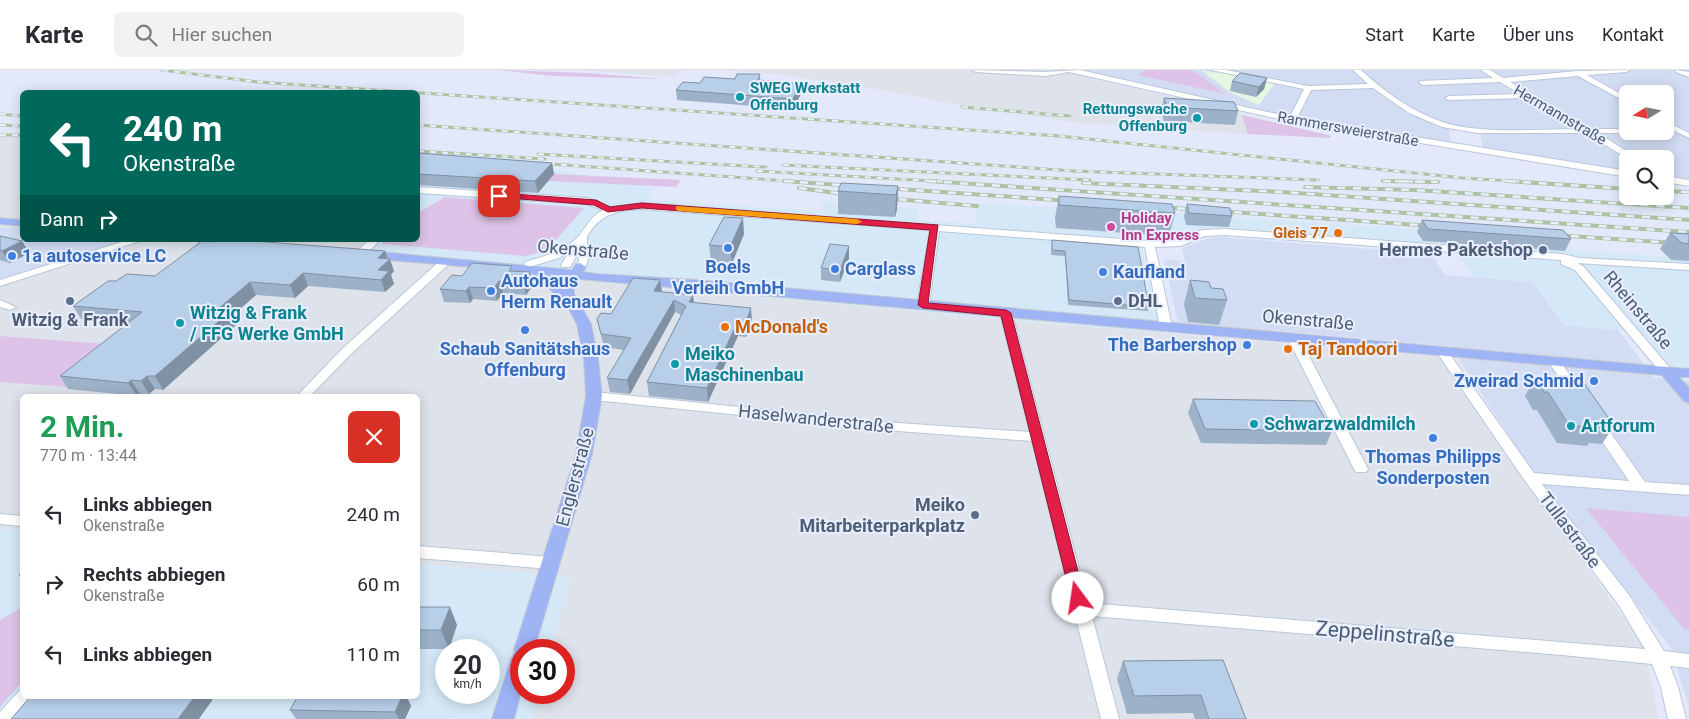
<!DOCTYPE html>
<html lang="de">
<meta charset="utf-8">
<style>
:root{--surface:#fff;--page:#f2f2f3;--text:#2b2b33;--muted:#7c7c81;--line:#e1e1e2}
body{margin:0;font-family:Roboto,sans-serif;background:var(--page);color:var(--text);height:100vh;display:flex;flex-direction:column;font-size:19px;white-space:nowrap}
*{box-sizing:border-box;margin:0}
p{font-size:16px;color:var(--muted)}
.icon{flex:none;width:28px;height:28px;fill:none;stroke:currentColor;stroke-width:2;stroke-linecap:round;stroke-linejoin:round}
.map{position:relative;flex:1;overflow:hidden}
.drawer{position:absolute;left:20px;top:324px;width:400px;height:305px;display:flex;flex-direction:column;background:var(--surface);border-radius:8px;box-shadow:0 2px 12px #0003}
.drawer>*{flex:none}
.top-card{position:absolute;left:20px;top:20px;width:400px;height:152px;border-radius:8px;box-shadow:0 2px 12px #0003;background:#00695c;color:#fff;overflow:hidden}
.needle{width:32px;rotate:260deg}
.buttons{position:absolute;left:1619px;top:15px;display:grid;gap:10px}
.buttons a{display:grid;place-items:center;width:55px;height:55px;border-radius:8px;background:var(--surface);box-shadow:0 2px 12px #0003;font-size:25px}
.speed{position:absolute;left:435px;top:569px;display:flex;gap:10px;font-size:25px;font-weight:700;text-align:center}
.speed>*{display:grid;place-content:center;width:65px;height:65px;border-radius:50%;background:var(--surface);box-shadow:0 2px 12px #0003;line-height:1}
.speed small{font-size:12px;font-weight:400}
.speed .limit{border:8px solid #d22;background:#fff;color:#111}
.pin{position:absolute;display:grid;place-items:center;width:42px;height:42px;color:#fff;margin:-21px;border-radius:10px;box-shadow:0 2px 8px #0006}
.me{position:absolute;width:55px;margin:-28px;rotate:346deg;stroke-linejoin:round;filter:drop-shadow(0 0 4px #0008)}
.turn{display:flex;align-items:center;gap:18px;height:105px;padding:0 20px;font-size:22px}
.turn .icon{width:65px;height:65px;stroke-width:2.5}
.turn b{display:block;font-size:35px;line-height:42px}
.then{display:flex;align-items:center;height:48px;padding:0 20px;background:#0003;gap:10px;font-size:19px}
.round{display:grid;place-items:center;flex:none;width:52px;height:52px;border-radius:8px;background:var(--page)}
.headline{display:flex;align-items:center;justify-content:space-between;height:85px;padding:0 20px}
h1{font-size:30px;font-weight:700;line-height:38px;color:#1e9e55}
ul{padding:0;list-style:none}
li{display:flex;align-items:center;gap:15px;height:70px;padding:0 20px}
li div{flex:1}
li b{display:block;font-size:19px}
li em{font-style:normal}
header{display:flex;align-items:center;gap:30px;box-sizing:border-box;height:70px;padding:0 25px;background:var(--surface);border-bottom:1px solid var(--line)}
header strong{font-size:24px}
nav{display:flex;gap:28px;margin-inline-start:auto;font-size:18px}
.search{width:350px;height:45px;background:var(--page);display:flex;align-items:center;gap:12px;box-sizing:border-box;padding:0 18px;border-radius:8px;color:var(--muted);font-size:19px}
.map>svg:first-child{display:block}
.residential{fill:#d2dcf2;fill-rule:evenodd}
.commercial{fill:#d4e8f7;fill-rule:evenodd}
.industrial{fill:#dee2ea}
.education{fill:#e5f7e0}
.green{fill:#ddc3e7}
.lines{fill:none;stroke-linecap:round;stroke-linejoin:round}
.minor-casing{stroke:#bac7d9;stroke-width:2}
.major-casing{stroke:#c5cbd2;stroke-width:2}
.minor{fill:#fff;fill-rule:evenodd}
.major{fill:#9fb4f5;fill-rule:evenodd}
.rail-far1-casing{stroke:#adc3a3;stroke-width:3}
.rail-casing{stroke:#adc3a3;stroke-width:4}
.rail-far1{stroke:#e9eefe;stroke-width:2;stroke-dasharray:6;stroke-linecap:butt}
.rail{stroke:#e9eefe;stroke-width:2.5;stroke-dasharray:8;stroke-linecap:butt}
.wall{fill:#9db2c8}
.shaded-wall{fill:#8091a3}
.building{fill:#b7cfe9;stroke:#8091a3}
.route{fill:#e11d48;stroke:#92132f}
.slow{fill:#f59e0b}
.culture-dot{fill:#0f9aa8;stroke:#e9eefe;stroke-width:2}
.hotel-dot{fill:#d1479c;stroke:#e9eefe;stroke-width:2}
.food-dot{fill:#e8710a;stroke:#e9eefe;stroke-width:2}
.shop-dot{fill:#3f7fe0;stroke:#e9eefe;stroke-width:2}
.service-dot{fill:#5c6f8a;stroke:#e9eefe;stroke-width:2}
.labels{text-anchor:middle;stroke-width:4;stroke-linejoin:round;paint-order:stroke}
.far-culture-label{font-size:15px;font-weight:bold;fill:#0d838f;stroke:#e9eefe;text-anchor:start}
.far-street-label{font-size:15px;fill:#4b5e71;stroke:#e9eefe}
.far-hotel-label{font-size:15px;font-weight:bold;fill:#b23c85;stroke:#e9eefe;text-anchor:start}
.far-food-label{font-size:15px;font-weight:bold;fill:#c56008;stroke:#e9eefe;text-anchor:end}
.street-label{font-size:18px;fill:#4b5e71;stroke:#e9eefe}
.service-label{font-size:18px;font-weight:bold;fill:#4e5e75;stroke:#e9eefe;text-anchor:end}
.shop-label{font-size:18px;font-weight:bold;fill:#366cbe;stroke:#e9eefe;text-anchor:start}
.culture-label{font-size:18px;font-weight:bold;fill:#0d838f;stroke:#e9eefe;text-anchor:start}
.food-label{font-size:18px;font-weight:bold;fill:#c56008;stroke:#e9eefe;text-anchor:start}
.near-street-label{font-size:21px;fill:#4b5e71;stroke:#e9eefe}
</style>
<header>
<strong>Karte</strong>
<div class="search"><svg class="icon" aria-label="search" viewBox="0 0 24 24"><circle cx="10" cy="10" r="6"/><path d="M15 15l6 6"/></svg>Hier suchen</div>
<nav><a>Start</a><a>Karte</a><a>Über uns</a><a>Kontakt</a></nav>
</header>
<div class="map">
<svg width="1689" height="649" viewBox="0 0 1689 649">
<rect width="100%" height="100%" fill="#e3e9fa"/>
<!-- residential -->
<g class="residential">
<path d="M 1077,0 L 1689,0 L 1689,110 L 1665,106 L 1665,89 L 1628,89 L 1627,101 L 1531,86 L 1483,79 L 1479,59 L 1448,55 L 1451,73 L 1304,50 ZM 1628,24 L 1665,24 L 1665,61 L 1628,61 Z"/>
<polygon points="0,157 22,158 22,170 151,170 0,214"/>
<polygon points="1221,167 1431,184 1445,205 1533,212 1564,255 1618,260 1654,308 1689,311 1689,638 1671,578 1533,402 1450,276 1178,252 1164,189 1185,191 1182,178 1209,168"/>
</g>
<!-- commercial -->
<g class="commercial">
<polygon points="418,90 571,102 655,117 649,130 820,141 824,131 919,139 917,150 975,154 977,133 1170,143 1484,164 1564,179 1668,187 1671,190 1689,191 1689,298 1671,296 1641,262 1564,255 1533,212 1473,207 1452,177 1206,160 1165,171 1140,170 1163,263 614,214 349,185 367,170 418,170"/>
<path d="M 0,458 L 22,460 L 22,626 L 418,626 L 418,494 L 571,506 L 551,580 L 521,580 L 521,622 L 539,623 L 532,649 L 0,649 ZM 446,580 L 489,580 L 489,622 L 446,622 Z"/>
</g>
<!-- industrial -->
<g class="industrial">
<polygon points="583,0 682,0 676,7"/>
<polygon points="725,0 1056,0 1243,44 1248,64 1079,53 959,35 871,18 776,4"/>
<polygon points="0,66 22,68 22,158 0,157"/>
<polygon points="151,170 367,170 350,185 614,214 1008,250 1441,287 1644,577 1659,649 532,649 539,623 564,622 564,580 551,580 571,506 418,494 418,326 22,326 22,460 0,458 0,214"/>
</g>
<!-- education -->
<polygon class="education" points="1201,0 1216,3 1218,2 1275,13 1259,35 1231,23"/>
<!-- green -->
<g class="green">
<polygon points="500,0 586,3 663,9 553,6"/>
<polygon points="1145,0 1192,0 1226,24 1138,5"/>
<polygon points="1242,45 1332,66 1329,68 1248,64"/>
<polygon points="554,104 681,110 676,117 548,111"/>
<polygon points="445,127 584,138 547,180 527,186 383,174 382,170 418,170 418,143"/>
<polygon points="0,266 119,275 66,317 0,312"/>
<polygon points="1586,438 1689,447 1689,559 1684,559"/>
<polygon points="22,537 22,612 0,637 0,550"/>
</g>
<g class="lines">
<!-- minor casing -->
<g class="minor-casing">
<g id="minor">
<path d="M 972,0 L 1046,2 L 1080,0 L 1290,47 L 1304,19 L 1211,0 L 1226,0 L 1308,16 L 1368,14 L 1353,0 L 1361,0 C 1389,26 1425,51 1463,57 C 1500,63 1540,59 1578,59 L 1527,28 L 1449,30 L 1445,28 L 1449,26 L 1520,24 L 1500,12 L 1423,15 L 1419,13 L 1420,11 L 1493,8 L 1481,0 L 1490,0 L 1503,8 L 1578,1 L 1630,0 L 1626,2 L 1587,5 L 1628,28 L 1628,33 L 1578,6 L 1510,12 L 1589,59 L 1628,59 L 1628,61 L 1632,61 L 1631,63 L 1598,63 L 1639,89 L 1628,89 L 1586,63 L 1478,63 L 1442,57 L 1409,43 L 1373,18 L 1311,20 L 1297,48 L 1628,101 L 1628,107 L 1292,52 L 1069,2 L 1046,6 L 976,2 Z"/>
<polygon points="1675,0 1689,2 1689,7 1676,2"/>
<polygon points="1665,51 1689,63 1689,68 1665,56"/>
<polygon points="1665,106 1689,110 1689,116 1665,112"/>
<path d="M 418,117 L 587,128 L 611,137 L 642,133 L 1149,171 L 1179,170 L 1202,160 L 1225,159 L 1562,184 L 1580,188 L 1689,194 L 1689,200 L 1577,193 L 1583,196 L 1670,298 L 1672,301 L 1670,304 L 1662,304 L 1575,200 L 1561,194 L 1561,190 L 1225,165 L 1204,166 L 1181,176 L 1155,177 L 1172,257 L 1166,260 L 1160,257 L 1145,177 L 939,161 L 929,235 L 923,238 L 917,235 L 930,160 L 642,139 C 622,140 605,142 592,159 C 590,162 587,165 587,169 C 586,181 591,188 584,199 L 580,200 L 575,197 L 579,191 L 578,183 L 570,197 L 562,197 L 561,195 L 569,182 L 559,188 L 529,197 L 524,194 L 525,192 C 542,187 564,181 576,169 C 586,159 589,147 603,140 L 587,134 L 418,123 Z"/>
<polygon points="128,170 143,170 0,216 0,210"/>
<polygon points="369,170 380,170 364,186 356,186 356,182"/>
<polygon points="445,189 449,190 449,194 350,285 310,326 297,326 342,279 441,190"/>
<polygon points="0,230 16,237 10,240 0,237"/>
<polygon points="1006,240 1012,243 1088,533 1645,579 1618,534 1525,411 1436,281 1442,277 1446,279 1534,403 1629,411 1591,355 1593,352 1603,352 1645,412 1689,415 1689,425 1542,414 1629,525 1664,581 1689,584 1689,598 1670,596 1678,617 1686,649 1668,649 1661,617 1652,594 1562,585 1092,546 1119,649 1101,649 1032,371 884,360 594,330 588,326 594,322 884,352 1030,362 1000,243"/>
<polygon points="1293,264 1299,267 1368,399 1366,402 1356,402 1354,399 1287,267"/>
<polygon points="1554,287 1558,288 1582,323 1584,326 1582,329 1574,329 1548,291"/>
<polygon points="0,444 22,446 22,456 0,454"/>
<polygon points="418,476 551,487 556,489 559,493 556,497 551,499 418,488"/>
<polygon points="22,619 22,626 34,626 16,649 0,649 0,642 19,621"/>
</g>
</g>
<!-- major casing -->
<g class="major-casing">
<g id="major">
<polygon points="0,148 22,150 22,156 0,154"/>
<path d="M 196,170 L 233,170 L 237,173 C 230,179 203,176 196,170 Z"/>
<path d="M 369,181 L 572,200 L 576,194 L 580,193 L 586,197 L 583,202 L 597,204 L 696,210 L 1689,299 L 1689,307 L 1679,307 L 1689,318 L 1689,333 L 1684,331 L 1662,305 L 579,209 L 574,215 L 574,224 L 591,254 L 598,289 L 602,326 L 592,384 L 534,580 L 521,580 L 521,622 L 514,649 L 492,649 L 511,589 L 515,582 L 514,580 L 576,384 L 586,326 L 584,289 L 577,254 L 567,236 L 542,211 L 530,202 L 365,188 L 363,185 L 365,182 ZM 549,204 L 567,207 L 561,216 Z"/>
</g>
</g>
<!-- minor -->
<use href="#minor" class="minor"/>
<!-- major -->
<use href="#major" class="major"/>
<!-- rail-far1 casing -->
<g class="rail-far1-casing">
<g id="rail-far1">
<polyline points="162,0 258,12 1059,66 1463,108 1526,112"/>
<polyline points="962,37 1070,46"/>
<polyline points="0,44 22,46"/>
<polyline points="0,55 22,56"/>
<polyline points="418,55 1074,101 1318,110"/>
<polyline points="0,65 22,65"/>
<polyline points="418,81 545,89"/>
<polyline points="538,84 766,97"/>
<polyline points="537,93 802,112"/>
<polyline points="783,95 1090,110"/>
<polyline points="757,101 950,112"/>
<polyline points="1383,111 1438,112"/>
</g>
</g>
<!-- rail casing -->
<g class="rail-casing">
<g id="rail">
<polyline points="784,111 854,116"/>
<polyline points="928,111 1689,162"/>
<polyline points="1383,111 1438,112"/>
<polyline points="1507,111 1628,119"/>
<polyline points="1083,113 1282,122 1689,150"/>
<polyline points="1305,117 1415,120 1689,138"/>
<polyline points="799,118 851,125"/>
<polyline points="884,118 1071,131"/>
<polyline points="1665,121 1689,122"/>
<polyline points="883,128 977,136"/>
<polyline points="1161,137 1201,140"/>
<polyline points="1218,141 1432,156"/>
<polyline points="1555,165 1689,174"/>
</g>
</g>
<!-- rail-far1 -->
<use href="#rail-far1" class="rail-far1"/>
<!-- rail -->
<use href="#rail" class="rail"/>
</g>
<!-- wall -->
<g class="wall">
<polygon points="760,4 760,10 801,24 793,39 677,30 676,20 700,13 735,9"/>
<polygon points="1267,8 1264,19 1256,27 1230,21 1232,11"/>
<polygon points="1164,28 1238,41 1235,55 1164,51 1161,42"/>
<polygon points="418,83 552,93 554,104 538,123 418,115"/>
<polygon points="898,116 897,139 895,147 838,144 838,121"/>
<polygon points="1059,126 1175,143 1169,166 1056,158 1055,148"/>
<polygon points="1187,134 1232,146 1229,157 1186,155 1184,146"/>
<polygon points="1422,150 1444,152 1571,169 1565,181 1423,171 1417,162"/>
<polygon points="1670,163 1689,164 1689,191 1671,190 1660,179"/>
<polygon points="744,164 732,193 711,191 709,175"/>
<polygon points="0,166 22,171 29,183 10,193 0,190"/>
<polygon points="1052,170 1149,237 1148,241 1068,235 1065,186 1051,185"/>
<polygon points="849,176 849,188 840,212 821,210 821,198"/>
<polygon points="385,181 394,201 391,205 394,214 385,222 308,216 295,228 256,225 233,245 237,254 163,320 155,319 149,324 140,324 137,326 68,319 60,306 128,253 81,249 73,236 116,211 155,206"/>
<polygon points="514,201 530,202 533,215 526,225 503,223 497,231 473,229 470,233 444,232 440,219 462,206"/>
<polygon points="660,210 662,222 693,225 694,233 752,251 746,267 738,266 708,332 649,326 647,312 681,245 675,242 630,324 610,322 607,308 624,280 604,277 597,249 611,244"/>
<polygon points="1190,210 1211,218 1227,230 1219,255 1188,252 1184,234"/>
<polygon points="1535,308 1614,356 1602,374 1589,373 1587,376 1557,373 1537,340 1533,340 1525,326"/>
<polygon points="1193,329 1332,361 1326,375 1201,373 1188,343"/>
<polygon points="418,537 457,555 449,579 418,579"/>
<polygon points="1223,590 1246,649 1195,649 1193,643 1127,644 1117,609 1123,591"/>
<polygon points="298,626 406,626 411,636 405,649 296,649 290,640"/>
</g>
<!-- shaded-wall -->
<g class="shaded-wall">
<polygon points="1267,8 1264,19 1256,27 1259,17"/>
<polygon points="801,14 801,24 793,39 793,29"/>
<polygon points="552,93 554,104 538,123 535,111"/>
<polygon points="898,116 897,139 895,147 896,125"/>
<polygon points="743,148 744,164 732,193 730,177"/>
<polygon points="22,171 29,183 10,193 2,181"/>
<polygon points="849,176 849,188 840,212 840,200"/>
<polygon points="385,181 388,190 390,189 394,201 391,205 394,214 385,222 378,200 378,188"/>
<polygon points="530,202 533,215 526,225 523,212"/>
<polygon points="303,203 308,216 295,228 290,215"/>
<polygon points="660,210 662,223 654,221"/>
<polygon points="499,211 503,223 497,231 494,218"/>
<polygon points="250,212 256,225 233,245 237,254 163,320 155,306 217,240"/>
<polygon points="469,217 473,229 470,233 466,221"/>
<polygon points="693,225 694,237 689,232"/>
<polygon points="674,230 675,242 630,324 627,310"/>
<polygon points="751,238 752,251 746,267 745,254"/>
<polygon points="737,253 738,266 708,332 707,318"/>
<polygon points="147,306 155,319 149,324 141,311"/>
<polygon points="131,310 140,324 137,326 128,313"/>
<polygon points="450,537 457,555 449,579 441,560"/>
<polygon points="195,626 215,626 199,649 178,649"/>
<polygon points="402,626 406,626 411,636 405,649 399,649 395,642"/>
</g>
<!-- building -->
<g class="building">
<polygon points="1240,3 1267,8 1259,17 1232,11"/>
<polygon points="737,4 760,4 758,10 801,14 793,29 676,20 683,12 700,13 704,7 735,9"/>
<polygon points="1164,28 1234,32 1238,41 1167,37"/>
<polygon points="418,83 552,93 535,111 418,104"/>
<polygon points="841,113 898,116 896,125 838,121"/>
<polygon points="1059,126 1172,134 1175,143 1059,135"/>
<polygon points="1187,134 1230,138 1232,146 1189,143"/>
<polygon points="724,147 743,148 730,177 709,175"/>
<polygon points="1422,150 1563,160 1571,169 1428,159"/>
<polygon points="1670,163 1689,164 1689,174 1682,173"/>
<polygon points="0,166 22,171 2,181 0,180"/>
<polygon points="214,170 239,170 385,181 378,188 390,189 378,200 389,201 381,210 303,203 290,215 250,212 217,240 231,241 155,306 147,306 141,311 131,310 128,313 60,306 142,242 73,236 108,211 116,211 127,204 155,206 202,171 212,172"/>
<polygon points="1052,170 1138,177 1149,237 1069,230 1065,181 1052,180"/>
<polygon points="830,174 849,176 840,200 821,198"/>
<polygon points="472,193 512,196 509,201 530,202 523,212 499,211 494,218 469,217 466,221 440,219 452,205 462,206"/>
<polygon points="633,208 660,210 654,221 693,225 689,232 751,238 745,254 737,253 707,318 647,312 686,236 674,230 627,310 607,308 631,268 601,264 597,249 601,243 611,244"/>
<polygon points="1190,210 1209,212 1211,218 1223,219 1227,230 1195,228"/>
<polygon points="1535,308 1584,313 1614,356 1596,354 1599,358 1569,355 1548,322 1544,322"/>
<polygon points="1193,329 1315,331 1332,361 1205,359"/>
<polygon points="22,502 22,506 19,505"/>
<polygon points="418,537 450,537 441,560 418,560"/>
<polygon points="1223,590 1246,649 1209,649 1201,625 1134,626 1123,591"/>
<polygon points="31,626 195,626 178,649 11,649"/>
<polygon points="298,626 402,626 395,642 290,640"/>
</g>
<!-- route -->
<polygon class="route" points="499,123 596,130 610,137 642,133 938,155 928,233 1006,240 1011,243 1085,528 1083,532 1073,532 1071,528 1001,246 923,238 918,235 930,160 642,138 608,142 594,135 496,127 494,126"/>
<!-- slow -->
<polygon class="slow" points="676,136 857,149 862,152 857,154 679,141 676,140"/>
<!-- markers -->
<g class="culture-dot">
<circle cx="740" cy="27" r="5"/>
<circle cx="1197" cy="48" r="5"/>
<circle cx="180" cy="253" r="5"/>
<circle cx="675" cy="294" r="5"/>
<circle cx="1254" cy="354" r="5"/>
<circle cx="1571" cy="356" r="5"/>
</g>
<circle class="hotel-dot" cx="1111" cy="157" r="5"/>
<g class="food-dot">
<circle cx="1338" cy="163" r="5"/>
<circle cx="725" cy="257" r="5"/>
<circle cx="1288" cy="279" r="5"/>
</g>
<g class="shop-dot">
<circle cx="728" cy="178" r="5"/>
<circle cx="12" cy="186" r="5"/>
<circle cx="835" cy="199" r="5"/>
<circle cx="1103" cy="202" r="5"/>
<circle cx="491" cy="221" r="5"/>
<circle cx="525" cy="260" r="5"/>
<circle cx="1247" cy="275" r="5"/>
<circle cx="1594" cy="311" r="5"/>
<circle cx="1433" cy="368" r="5"/>
</g>
<g class="service-dot">
<circle cx="1543" cy="180" r="5"/>
<circle cx="70" cy="231" r="5"/>
<circle cx="1118" cy="231" r="5"/>
<circle cx="975" cy="445" r="5"/>
</g>
<g class="labels">
<!-- far-culture labels -->
<g class="far-culture-label">
<text x="750" y="23">SWEG Werkstatt<tspan x="750" dy="17">Offenburg</tspan></text>
<text x="1187" y="44" text-anchor="end">Rettungswache<tspan x="1187" dy="17">Offenburg</tspan></text>
</g>
<!-- far-street labels -->
<g class="far-street-label">
<text transform="translate(1560 45) rotate(30)" y="5">Hermannstraße</text>
<text transform="translate(1348 59) rotate(10)" y="5">Rammersweierstraße</text>
</g>
<!-- far-hotel labels -->
<g class="far-hotel-label">
<text x="1121" y="153">Holiday<tspan x="1121" dy="17">Inn Express</tspan></text>
</g>
<!-- far-food labels -->
<g class="far-food-label">
<text x="1328" y="168">Gleis 77</text>
</g>
<!-- street labels -->
<g class="street-label">
<text transform="translate(583 180) rotate(5)" y="6">Okenstraße</text>
<text transform="translate(1638 240) rotate(50)" y="6">Rheinstraße</text>
<text transform="translate(1308 250) rotate(5)" y="6">Okenstraße</text>
<text transform="translate(816 349) rotate(6)" y="6">Haselwanderstraße</text>
<text transform="translate(575 407) rotate(-75)" y="6">Englerstraße</text>
<text transform="translate(1570 460) rotate(53)" y="6">Tullastraße</text>
</g>
<!-- service labels -->
<g class="service-label">
<text x="1533" y="186">Hermes Paketshop</text>
<text x="1128" y="237" text-anchor="start">DHL</text>
<text x="70" y="256" text-anchor="middle">Witzig &amp; Frank</text>
<text x="965" y="441">Meiko<tspan x="965" dy="21">Mitarbeiterparkplatz</tspan></text>
</g>
<!-- shop labels -->
<g class="shop-label">
<text x="22" y="192">1a autoservice LC</text>
<text x="728" y="203" text-anchor="middle">Boels<tspan x="728" dy="21">Verleih GmbH</tspan></text>
<text x="845" y="205">Carglass</text>
<text x="1113" y="208">Kaufland</text>
<text x="501" y="217">Autohaus<tspan x="501" dy="21">Herm Renault</tspan></text>
<text x="1237" y="281" text-anchor="end">The Barbershop</text>
<text x="525" y="285" text-anchor="middle">Schaub Sanitätshaus<tspan x="525" dy="21">Offenburg</tspan></text>
<text x="1584" y="317" text-anchor="end">Zweirad Schmid</text>
<text x="1433" y="393" text-anchor="middle">Thomas Philipps<tspan x="1433" dy="21">Sonderposten</tspan></text>
</g>
<!-- culture labels -->
<g class="culture-label">
<text x="190" y="249">Witzig &amp; Frank<tspan x="190" dy="21">/ FFG Werke GmbH</tspan></text>
<text x="685" y="290">Meiko<tspan x="685" dy="21">Maschinenbau</tspan></text>
<text x="1264" y="360">Schwarzwaldmilch</text>
<text x="1581" y="362">Artforum</text>
</g>
<!-- food labels -->
<g class="food-label">
<text x="735" y="263">McDonald's</text>
<text x="1298" y="285">Taj Tandoori</text>
</g>
<!-- near-street labels -->
<g class="near-street-label">
<text transform="translate(1385 564) rotate(5)" y="7">Zeppelinstraße</text>
</g>
</g>
</svg>
<div class="buttons">
<a><svg class="needle" viewBox="-14 -14 28 28"><path d="M0-13l5 13h-10z" fill="#e53935"/><path d="M0 13l5-13h-10z" fill="#7c7c81"/></svg></a>
<a><svg class="icon" aria-label="search" viewBox="0 0 24 24"><circle cx="10" cy="10" r="6"/><path d="M15 15l6 6"/></svg></a>
</div>
<div class="speed"><div>20<small>km/h</small></div><div class="limit">30</div></div>
<div class="pin" style="left:499px;top:126px;background:#d93025"><svg class="icon" aria-label="arrive" viewBox="0 0 24 24"><path d="M6 21V4h12l-3 4 3 4H6"/></svg></div>
<svg class="me" style="left:1078px;top:528px" viewBox="-20 -20 40 40"><circle r="19" fill="#fff"/><path d="M0-13L10 11 0 6-10 11z" fill="#e11d48"/></svg>
<div class="top-card">
<div class="turn"><svg class="icon" aria-label="left" viewBox="0 0 24 24"><path d="M17 20v-9H6M10 6l-5 5 5 5"/></svg><div><b>240 m</b>Okenstraße</div></div>
<div class="then">Dann<svg class="icon" aria-label="right" viewBox="0 0 24 24"><path d="M7 20v-9h11M14 6l5 5-5 5"/></svg></div>
</div>
<section class="drawer">
<div class="headline"><div><h1>2 Min.</h1><p>770 m · 13:44</p></div><a class="round" style="background:#d93025;color:#fff"><svg class="icon" aria-label="close" viewBox="0 0 24 24"><path d="M6 6l12 12M18 6L6 18"/></svg></a></div>
<ul>
<li><svg class="icon" aria-label="left" viewBox="0 0 24 24"><path d="M17 20v-9H6M10 6l-5 5 5 5"/></svg><div><b>Links abbiegen</b><p>Okenstraße</p></div><em>240 m</em></li>
<li><svg class="icon" aria-label="right" viewBox="0 0 24 24"><path d="M7 20v-9h11M14 6l5 5-5 5"/></svg><div><b>Rechts abbiegen</b><p>Okenstraße</p></div><em>60 m</em></li>
<li><svg class="icon" aria-label="left" viewBox="0 0 24 24"><path d="M17 20v-9H6M10 6l-5 5 5 5"/></svg><div><b>Links abbiegen</b></div><em>110 m</em></li>
</ul>
</section>
</div>
